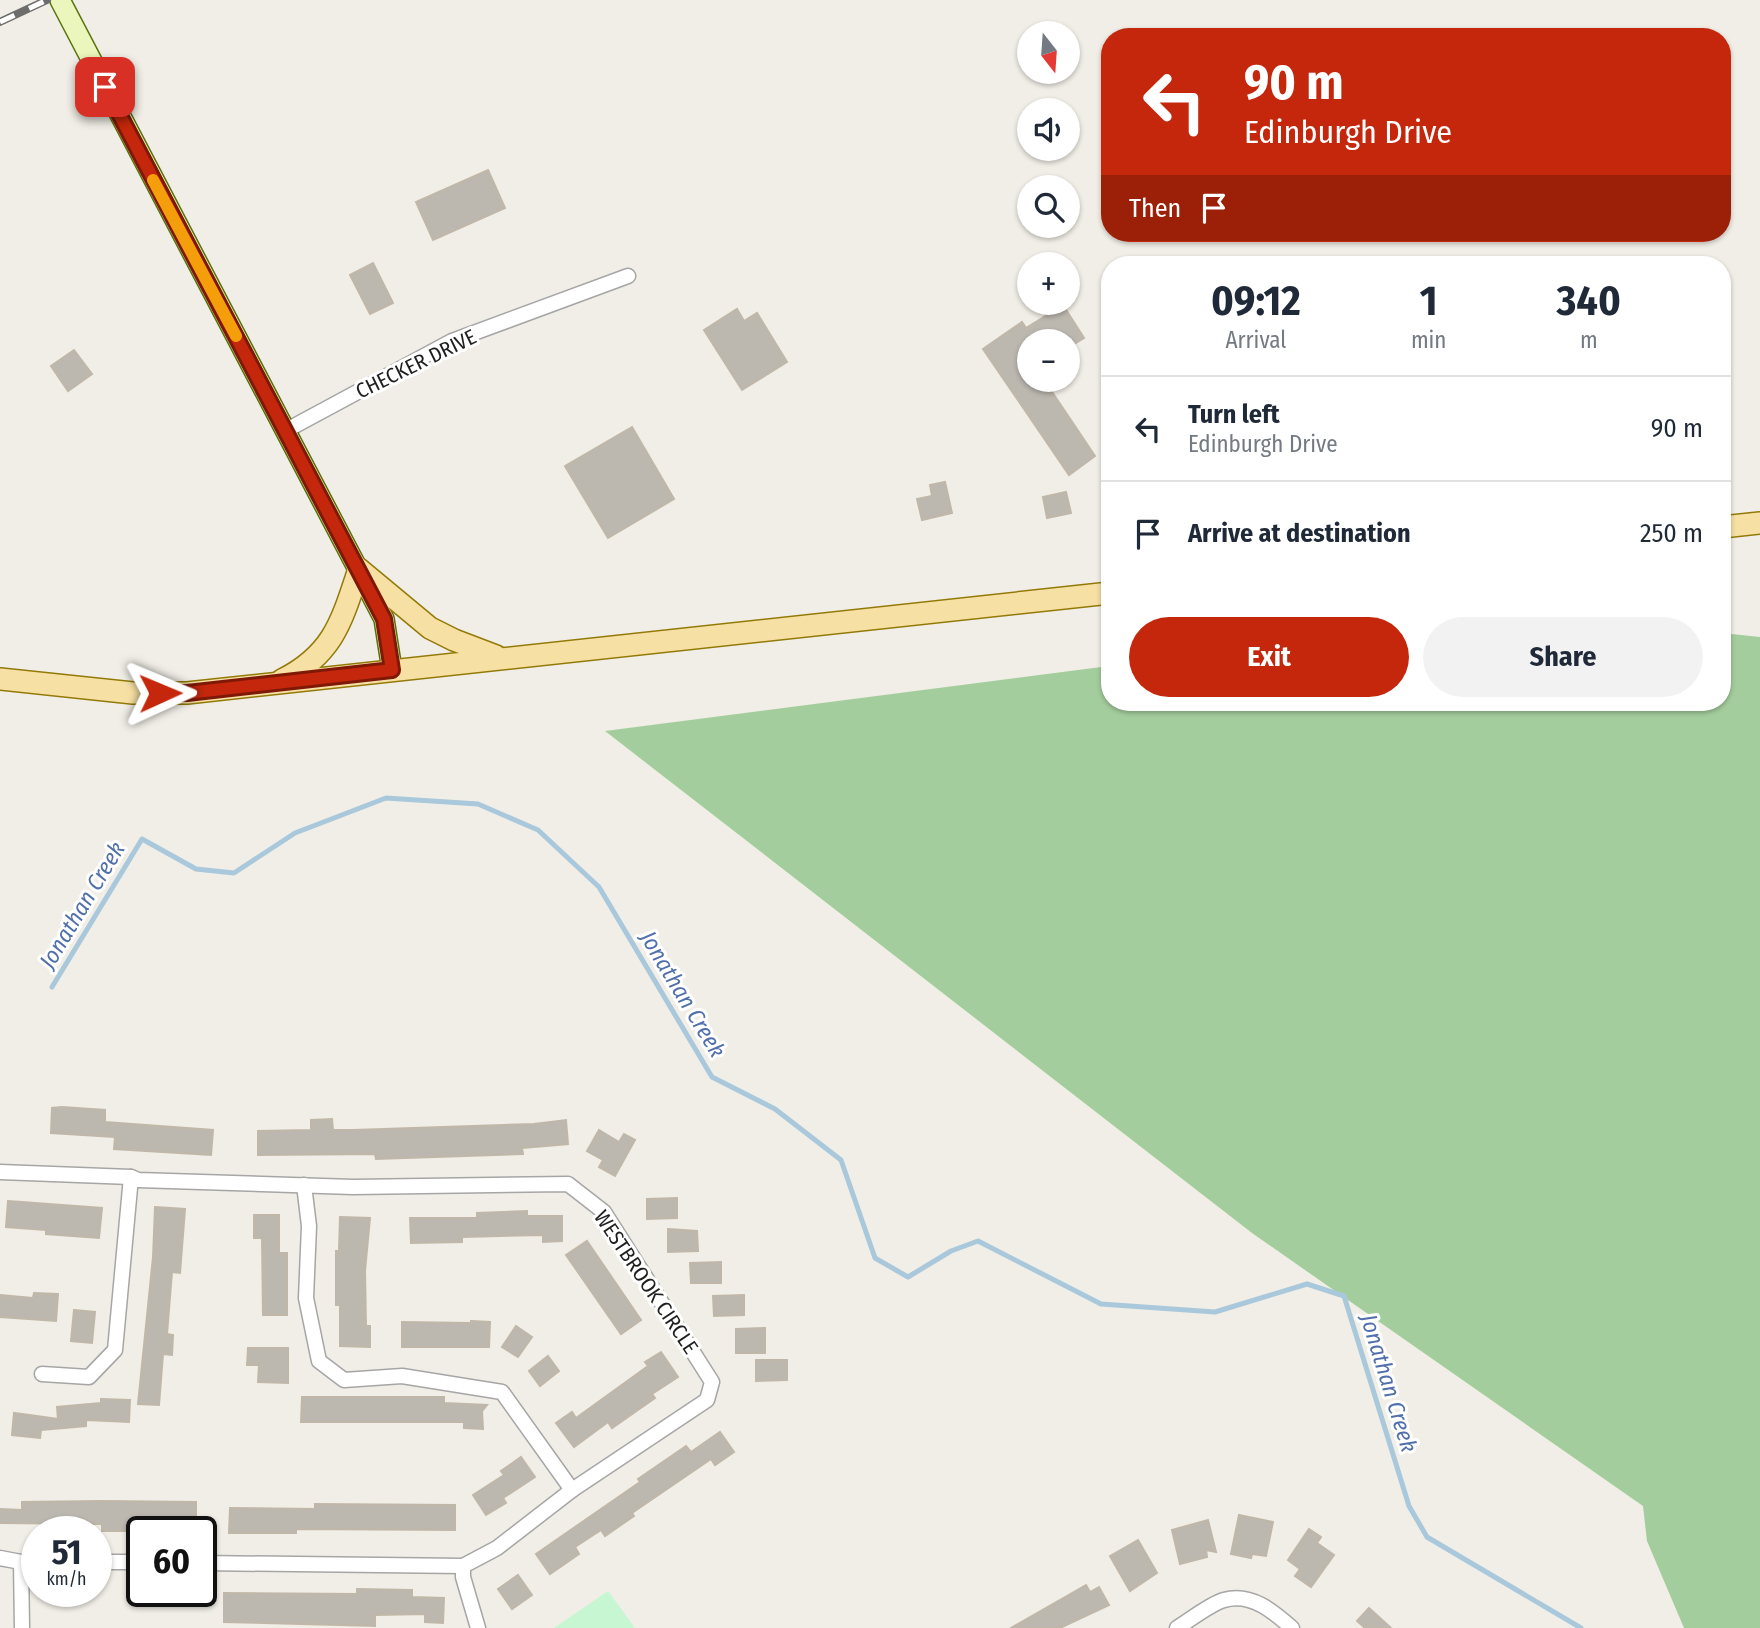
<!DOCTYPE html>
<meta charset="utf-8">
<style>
:root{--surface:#fff;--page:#f2f2f3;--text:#1f2937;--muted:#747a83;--line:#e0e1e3;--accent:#c4270b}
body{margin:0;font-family:"Fira Sans Condensed",sans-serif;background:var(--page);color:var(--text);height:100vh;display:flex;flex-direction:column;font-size:26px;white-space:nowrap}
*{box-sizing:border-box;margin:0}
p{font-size:23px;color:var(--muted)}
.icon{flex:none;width:38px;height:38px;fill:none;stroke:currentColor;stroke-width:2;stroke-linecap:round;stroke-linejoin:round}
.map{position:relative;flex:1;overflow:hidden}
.details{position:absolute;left:1101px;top:256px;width:630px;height:455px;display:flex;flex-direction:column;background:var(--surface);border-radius:28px;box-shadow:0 2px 5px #0004}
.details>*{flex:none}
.banner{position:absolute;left:1101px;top:28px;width:630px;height:214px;border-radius:28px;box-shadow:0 2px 5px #0004;background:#c4270b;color:#fff;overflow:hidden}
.needle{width:46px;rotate:163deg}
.buttons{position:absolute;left:1017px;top:21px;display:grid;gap:14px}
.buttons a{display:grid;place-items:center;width:63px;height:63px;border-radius:50%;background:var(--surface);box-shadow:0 2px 5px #0004;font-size:35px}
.speed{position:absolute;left:21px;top:1516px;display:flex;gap:14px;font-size:35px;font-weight:700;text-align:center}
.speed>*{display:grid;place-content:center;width:91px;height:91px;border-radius:50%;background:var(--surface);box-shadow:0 2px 5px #0004;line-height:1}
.speed small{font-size:18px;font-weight:400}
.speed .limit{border:4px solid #111;border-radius:10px;background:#fff;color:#111}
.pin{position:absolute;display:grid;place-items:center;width:60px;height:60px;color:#fff;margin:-30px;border-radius:14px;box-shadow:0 4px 10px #0006}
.me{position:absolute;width:77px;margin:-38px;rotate:89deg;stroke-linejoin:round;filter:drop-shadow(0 0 5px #0008)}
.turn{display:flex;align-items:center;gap:24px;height:147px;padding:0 28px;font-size:32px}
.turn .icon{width:91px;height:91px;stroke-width:2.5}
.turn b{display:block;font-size:49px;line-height:60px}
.then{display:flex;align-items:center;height:66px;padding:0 28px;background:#0003;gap:14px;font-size:26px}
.eta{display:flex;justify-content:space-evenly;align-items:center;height:119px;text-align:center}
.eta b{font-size:42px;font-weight:700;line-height:49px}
.button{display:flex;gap:14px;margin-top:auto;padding:14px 28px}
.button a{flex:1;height:80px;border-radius:42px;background:var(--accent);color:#fff;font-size:28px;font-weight:700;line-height:80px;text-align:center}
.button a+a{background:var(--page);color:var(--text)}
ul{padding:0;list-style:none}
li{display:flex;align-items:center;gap:21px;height:105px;padding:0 28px;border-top:2px solid var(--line)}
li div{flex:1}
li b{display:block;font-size:26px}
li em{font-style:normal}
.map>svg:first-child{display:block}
.forest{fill:#a4cd9d}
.park{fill:#c6f7d2}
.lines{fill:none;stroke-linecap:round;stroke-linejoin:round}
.stream{stroke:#a9c8db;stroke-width:5}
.building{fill:#bcb7af;stroke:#c1b7a9;stroke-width:2}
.street-casing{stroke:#a6a6a6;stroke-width:17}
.secondary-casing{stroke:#57720b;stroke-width:22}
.primary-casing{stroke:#937a08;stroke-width:24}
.street{stroke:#fff;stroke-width:14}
.secondary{stroke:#ebf6bd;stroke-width:19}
.primary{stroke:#f7e0a4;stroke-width:21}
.rail-casing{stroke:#6d6d6d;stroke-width:8}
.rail{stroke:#fff;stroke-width:5;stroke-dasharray:16;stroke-linecap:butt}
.route-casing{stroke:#7f1907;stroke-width:18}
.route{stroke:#c4270b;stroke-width:12}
.slow{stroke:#f59e0b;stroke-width:12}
.labels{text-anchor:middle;stroke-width:6;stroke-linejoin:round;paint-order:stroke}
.street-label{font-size:21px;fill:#1f1f1f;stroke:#fff}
.water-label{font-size:23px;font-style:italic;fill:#506fab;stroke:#fff}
</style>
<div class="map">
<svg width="1760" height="1628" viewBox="0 0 1760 1628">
<rect width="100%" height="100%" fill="#f0eee6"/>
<!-- forest -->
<polygon class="forest" points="1722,633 1760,637 1760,1628 1684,1628 1647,1541 1643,1506 1252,1233 605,731 1109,666 1110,702 1722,702"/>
<!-- park -->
<polygon class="park" points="608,1591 635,1628 554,1628"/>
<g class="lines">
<!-- stream -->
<polyline class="stream" points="52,987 142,839 196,869 234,873 295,833 386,798 478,804 538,830 599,887 712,1077 775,1109 841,1160 875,1258 908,1277 951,1251 978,1241 1101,1304 1215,1312 1307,1284 1344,1296 1409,1506 1427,1537 1581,1628"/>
</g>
<!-- building -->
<g class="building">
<polygon points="488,170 505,208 433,240 416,202"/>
<polygon points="373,263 393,303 370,314 350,275"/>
<polygon points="1063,305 1084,338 1068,348 1068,341 1029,341 1029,380 1044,380 1095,456 1069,475 983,349 1022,322 1026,328"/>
<polygon points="737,309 744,321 757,313 787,362 742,390 704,330"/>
<polygon points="74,350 92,374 68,391 51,366"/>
<polygon points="632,427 674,499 608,538 565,466"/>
<polygon points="945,482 952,513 922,520 917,499 932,496 930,485"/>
<polygon points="1066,492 1071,513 1047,518 1043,497"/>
<polygon points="62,1107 105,1110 105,1122 213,1130 211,1155 114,1149 115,1137 51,1133 52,1108"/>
<polygon points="332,1119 333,1130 353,1130 534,1124 566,1120 568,1144 522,1148 523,1154 376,1159 375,1154 258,1155 258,1131 311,1130 311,1120"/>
<polygon points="599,1130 619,1142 624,1134 635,1140 615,1176 599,1167 603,1160 587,1151"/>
<polygon points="677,1198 677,1218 647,1219 647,1199"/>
<polygon points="8,1201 102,1208 99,1238 46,1234 46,1230 6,1227"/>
<polygon points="155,1207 185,1209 180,1273 172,1272 167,1334 173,1335 172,1355 163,1354 159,1405 138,1404 153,1257"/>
<polygon points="527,1211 527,1216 562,1216 562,1241 543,1242 543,1235 462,1237 462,1242 411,1243 410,1218 477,1218 477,1213"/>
<polygon points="254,1215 279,1215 279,1253 287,1253 287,1315 263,1315 262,1238 254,1238"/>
<polygon points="340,1217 370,1218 365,1271 366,1326 370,1326 370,1347 340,1346 340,1305 336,1305 336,1251 339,1251"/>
<polygon points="668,1229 697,1231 698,1251 668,1252"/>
<polygon points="587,1241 641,1320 621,1334 566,1255"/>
<polygon points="721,1262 721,1283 691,1283 690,1263"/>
<polygon points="34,1293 58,1294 56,1321 0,1317 0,1295 33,1298"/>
<polygon points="744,1295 744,1315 714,1316 713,1296"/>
<polygon points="74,1310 95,1312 92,1343 71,1341"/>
<polygon points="471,1321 490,1322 489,1347 402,1347 402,1322 471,1323"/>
<polygon points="516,1326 532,1337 518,1357 502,1347"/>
<polygon points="765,1328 765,1353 736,1353 736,1329"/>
<polygon points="248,1348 288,1348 288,1383 258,1382 259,1365 247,1365"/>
<polygon points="661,1352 678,1377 652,1394 655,1398 612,1428 608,1422 574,1447 556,1423 572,1412 576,1418 648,1366 645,1362"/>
<polygon points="548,1356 559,1371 540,1386 529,1371"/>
<polygon points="756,1360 787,1360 787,1380 756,1381"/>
<polygon points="302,1397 444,1397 444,1403 487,1405 482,1411 483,1429 464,1428 464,1422 301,1422"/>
<polygon points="101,1399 130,1400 129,1422 86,1420 86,1426 41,1430 40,1438 12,1435 14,1413 58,1419 57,1407 101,1403"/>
<polygon points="720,1432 734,1452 715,1465 711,1459 632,1513 634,1516 605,1536 601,1530 575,1547 579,1554 550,1574 536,1554 640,1482 638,1479 686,1446 691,1452"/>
<polygon points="521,1457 535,1477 503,1498 506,1503 486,1515 473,1495 504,1475 501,1471"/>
<polygon points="102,1501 196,1502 196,1531 102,1531 102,1524 0,1523 0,1509 22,1510 22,1502"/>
<polygon points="315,1504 455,1505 455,1530 296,1529 296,1533 229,1533 230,1508 315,1509"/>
<polygon points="1239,1515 1273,1522 1266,1556 1252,1554 1251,1558 1231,1554"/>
<polygon points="1208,1520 1216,1552 1206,1550 1207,1557 1180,1564 1172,1530"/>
<polygon points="1309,1529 1321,1537 1317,1543 1334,1555 1311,1587 1295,1576 1300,1569 1288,1560"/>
<polygon points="1138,1540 1157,1573 1130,1591 1110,1556"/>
<polygon points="518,1575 532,1595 512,1609 498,1589"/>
<polygon points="1086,1585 1090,1592 1099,1587 1109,1605 1060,1628 1011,1628"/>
<polygon points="357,1589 412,1590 412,1597 444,1598 443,1623 425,1622 425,1614 375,1615 375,1626 224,1622 224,1593 357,1594"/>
<polygon points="1369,1608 1391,1628 1365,1628 1357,1621"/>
</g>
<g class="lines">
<!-- street casing -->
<g class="street-casing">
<g id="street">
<polyline points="285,431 452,341 628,276"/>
<polyline points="0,1172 131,1177 138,1180 353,1187 568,1184 604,1212 712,1382 707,1400 572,1490 497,1548 463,1566 201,1563"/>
<polyline points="304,1185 309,1226 306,1298 319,1361 344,1380 402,1376 502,1392 572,1490"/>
<polyline points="42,1374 89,1377 115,1350 131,1177"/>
<polyline points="0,1558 21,1562 37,1561"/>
<polyline points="21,1562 22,1628"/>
<polyline points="96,1562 142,1562"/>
<polyline points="463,1566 463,1577 478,1628"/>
<path d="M 1177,1628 C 1190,1620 1210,1604 1224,1600 C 1251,1592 1274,1612 1292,1628"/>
</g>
</g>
<!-- secondary casing -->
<g class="secondary-casing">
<polyline id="secondary" points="60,0 384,619 392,670"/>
</g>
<!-- primary casing -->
<g class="primary-casing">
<g id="primary">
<polyline points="1722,527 1760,523"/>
<polyline points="0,679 133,693 187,693 1110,593"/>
<path d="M 282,680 C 334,654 342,620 359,569 L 430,628 L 454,640 L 496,656"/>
</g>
</g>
<!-- street -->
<use href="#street" class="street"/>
<!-- secondary -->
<use href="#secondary" class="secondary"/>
<!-- primary -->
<use href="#primary" class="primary"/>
<!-- rail casing -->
<g class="rail-casing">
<polyline id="rail" points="0,22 47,0"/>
</g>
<!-- rail -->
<use href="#rail" class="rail"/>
</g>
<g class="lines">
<!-- route casing -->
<g class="route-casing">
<polyline id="route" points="105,87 384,619 392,670 187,693 160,693"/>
</g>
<!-- route -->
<use href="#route" class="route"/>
<!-- slow -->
<polyline class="slow" points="153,180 236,336"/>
</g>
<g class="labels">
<!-- street labels -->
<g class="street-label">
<text transform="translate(416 364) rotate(-26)" y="7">CHECKER DRIVE</text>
<text transform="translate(646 1282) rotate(56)" y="7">WESTBROOK CIRCLE</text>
</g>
<!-- water labels -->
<g class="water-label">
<text transform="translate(82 905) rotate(-59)" y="8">Jonathan Creek</text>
<text transform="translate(683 994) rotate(59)" y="8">Jonathan Creek</text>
<text transform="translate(1389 1383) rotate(73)" y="8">Jonathan Creek</text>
</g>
</g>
</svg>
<div class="buttons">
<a><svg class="needle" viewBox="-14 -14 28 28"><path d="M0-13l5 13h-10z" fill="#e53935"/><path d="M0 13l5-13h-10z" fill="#747a83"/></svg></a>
<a><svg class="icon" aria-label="sound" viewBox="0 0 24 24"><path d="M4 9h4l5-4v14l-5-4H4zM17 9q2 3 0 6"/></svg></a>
<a><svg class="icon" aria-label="search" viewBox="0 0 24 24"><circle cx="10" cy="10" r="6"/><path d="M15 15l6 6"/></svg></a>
<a>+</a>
<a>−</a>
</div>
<div class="speed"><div>51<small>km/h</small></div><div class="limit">60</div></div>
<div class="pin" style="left:105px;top:87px;background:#d93025"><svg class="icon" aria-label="arrive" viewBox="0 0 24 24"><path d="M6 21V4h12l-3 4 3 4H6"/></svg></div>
<svg class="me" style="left:160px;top:693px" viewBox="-20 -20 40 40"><path d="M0-17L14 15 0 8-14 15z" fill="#c4270b" stroke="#fff" stroke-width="4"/></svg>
<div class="banner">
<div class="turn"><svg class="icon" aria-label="left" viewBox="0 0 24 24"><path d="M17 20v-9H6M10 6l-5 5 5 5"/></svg><div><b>90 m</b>Edinburgh Drive</div></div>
<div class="then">Then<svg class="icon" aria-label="arrive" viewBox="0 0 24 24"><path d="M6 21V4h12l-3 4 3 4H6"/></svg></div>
</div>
<section class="details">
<div class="eta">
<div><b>09:12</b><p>Arrival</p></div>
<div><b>1</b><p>min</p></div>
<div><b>340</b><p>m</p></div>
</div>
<ul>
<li><svg class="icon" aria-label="left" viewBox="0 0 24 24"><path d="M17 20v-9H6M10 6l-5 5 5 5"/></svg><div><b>Turn left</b><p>Edinburgh Drive</p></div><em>90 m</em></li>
<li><svg class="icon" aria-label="arrive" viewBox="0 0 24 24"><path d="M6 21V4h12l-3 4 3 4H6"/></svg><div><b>Arrive at destination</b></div><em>250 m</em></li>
</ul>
<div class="button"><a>Exit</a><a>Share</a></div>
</section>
</div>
